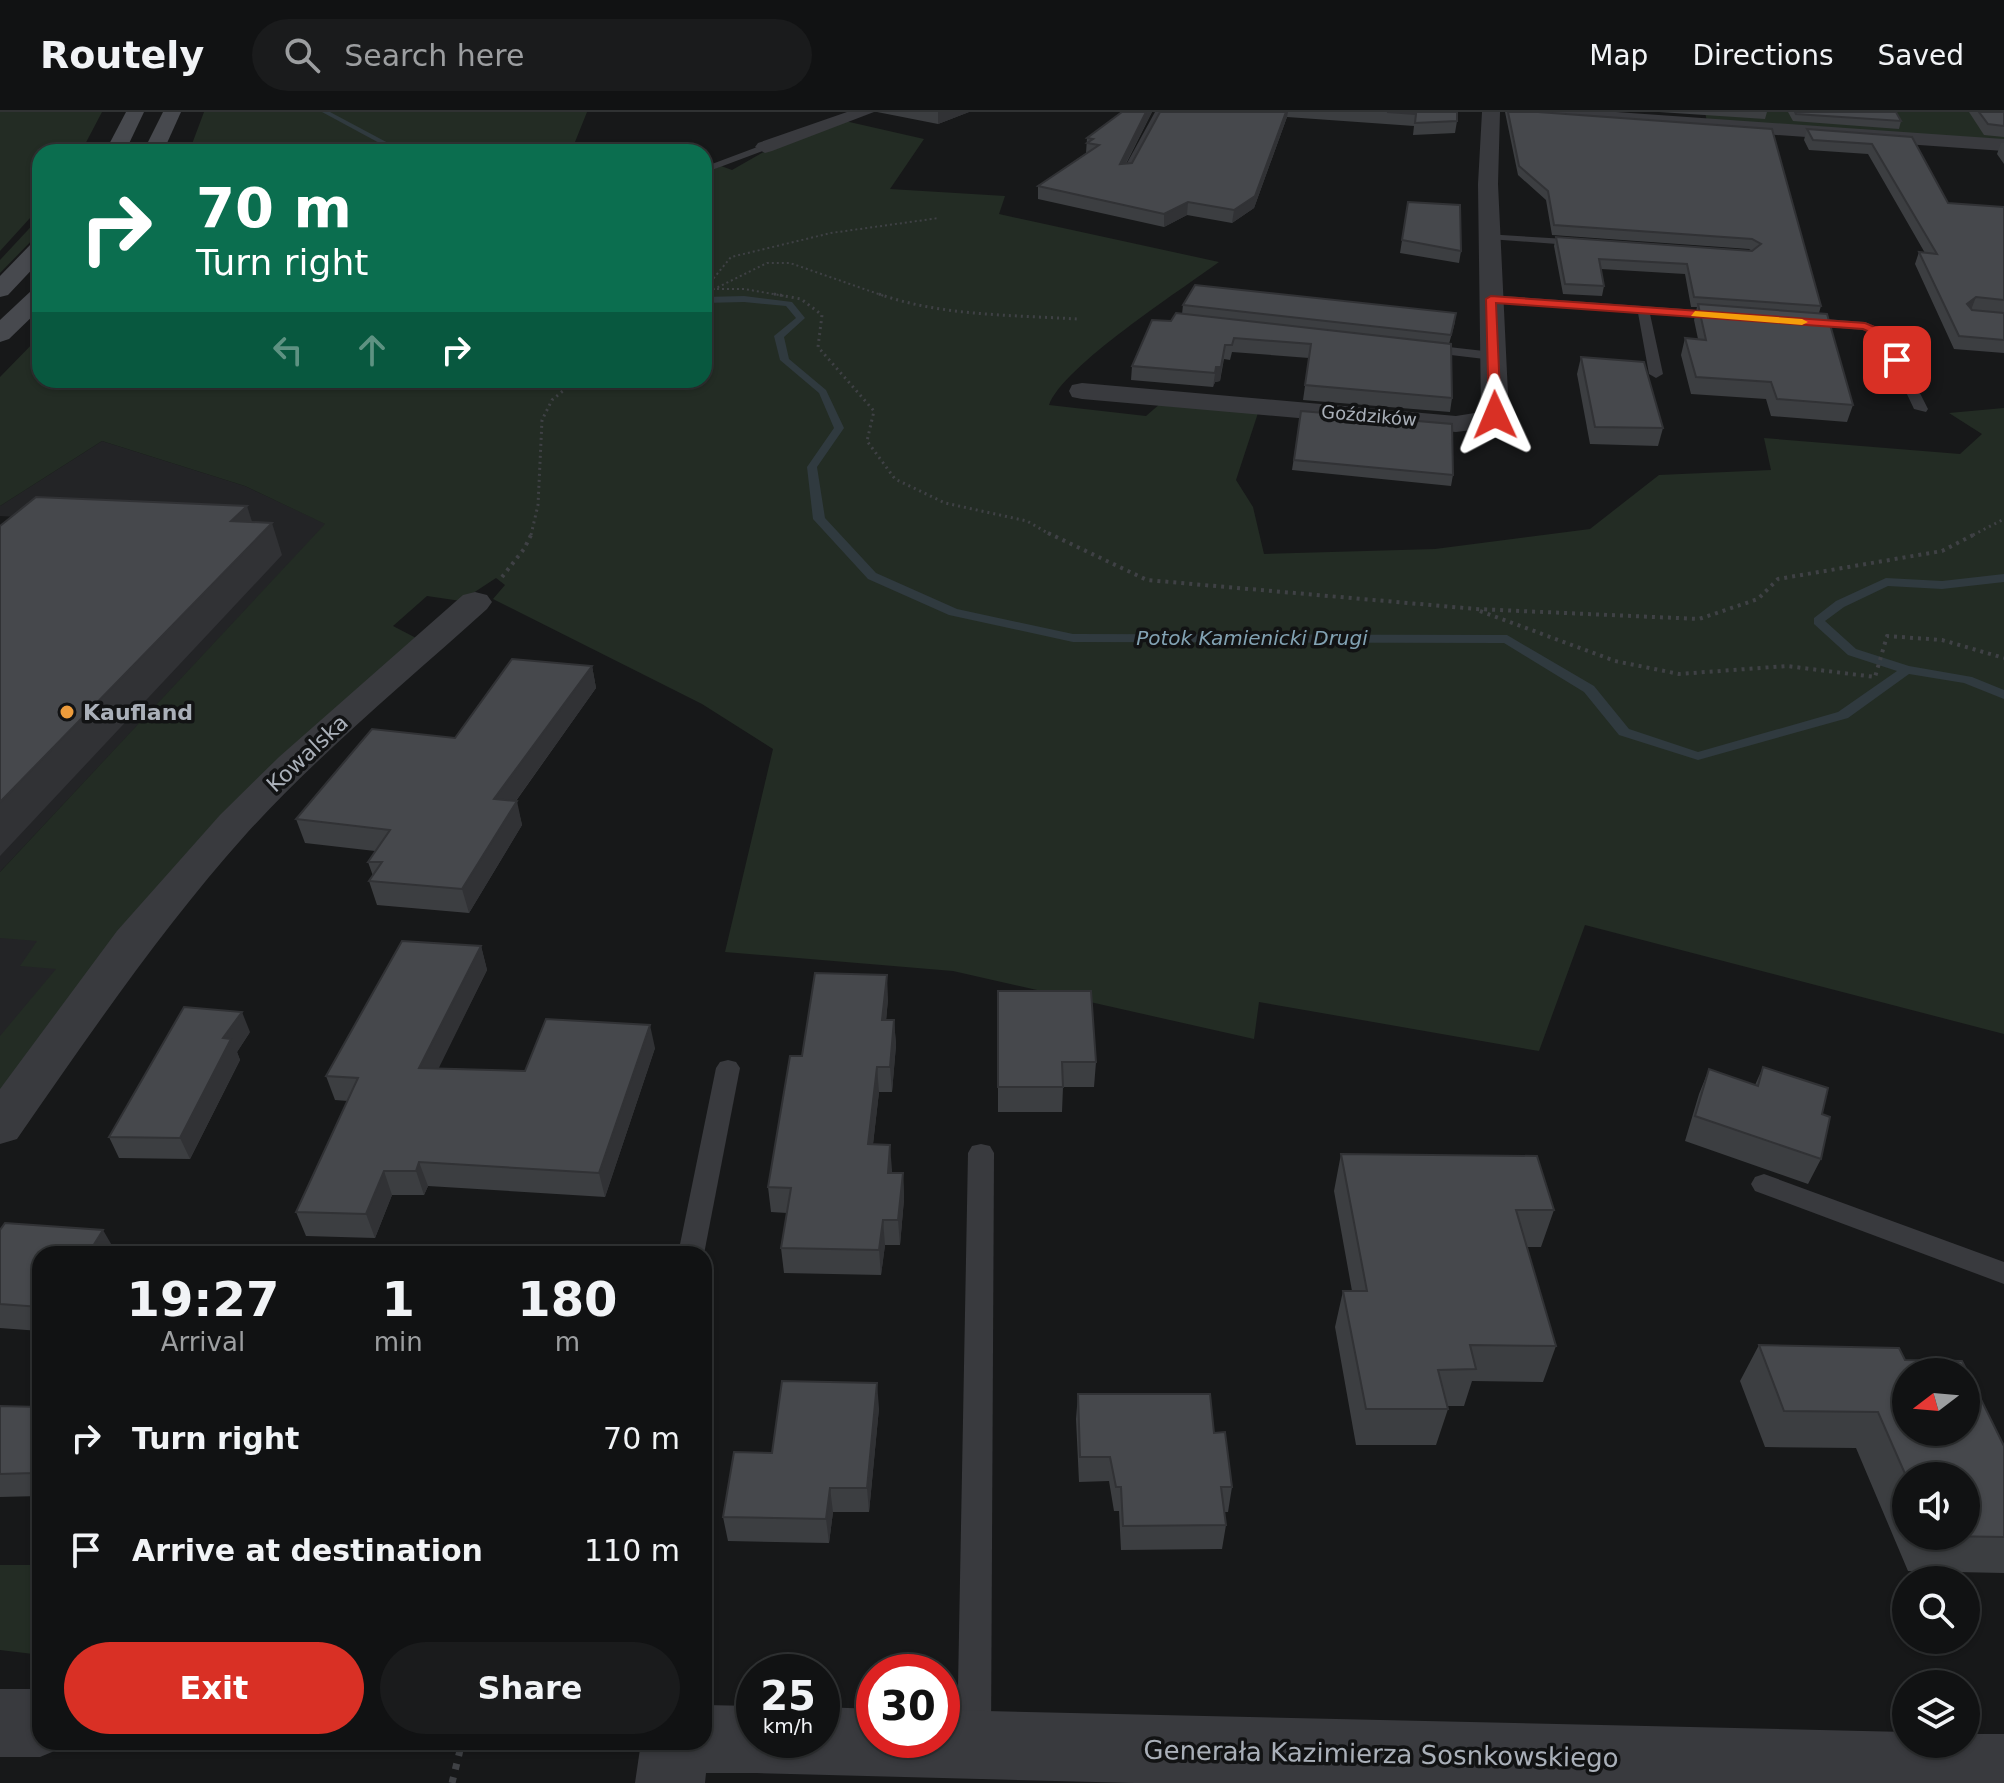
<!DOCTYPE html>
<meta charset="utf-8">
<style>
:root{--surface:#111213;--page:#1a1b1c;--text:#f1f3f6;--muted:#9c9ea0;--line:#303233;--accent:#d93025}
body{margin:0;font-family:"DejaVu Sans",sans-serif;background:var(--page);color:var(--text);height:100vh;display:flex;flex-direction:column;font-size:30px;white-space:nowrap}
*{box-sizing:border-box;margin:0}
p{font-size:26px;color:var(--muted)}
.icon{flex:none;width:44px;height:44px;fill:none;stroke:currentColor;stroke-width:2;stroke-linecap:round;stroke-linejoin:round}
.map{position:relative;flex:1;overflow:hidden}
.details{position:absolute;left:32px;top:1134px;width:680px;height:504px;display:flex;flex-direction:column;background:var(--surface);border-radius:24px;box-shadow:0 2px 6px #0004,0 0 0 2px var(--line)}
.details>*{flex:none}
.guide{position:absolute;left:32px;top:32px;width:680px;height:244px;border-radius:24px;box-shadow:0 2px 6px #0004,0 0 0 2px var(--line);background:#0b6e4f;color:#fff;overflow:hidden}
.needle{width:52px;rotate:254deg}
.tools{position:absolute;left:1892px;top:1246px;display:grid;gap:16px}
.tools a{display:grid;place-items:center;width:88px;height:88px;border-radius:50%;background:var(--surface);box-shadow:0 2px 6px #0004,0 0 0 2px var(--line);font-size:40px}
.speed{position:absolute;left:736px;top:1542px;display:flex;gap:16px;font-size:40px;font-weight:700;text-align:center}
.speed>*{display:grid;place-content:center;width:104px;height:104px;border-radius:50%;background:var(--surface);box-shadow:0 2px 6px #0004,0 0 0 2px var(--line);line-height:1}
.speed small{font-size:20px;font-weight:400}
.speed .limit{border:12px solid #d22;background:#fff;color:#111}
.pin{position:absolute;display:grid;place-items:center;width:68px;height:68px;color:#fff;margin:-34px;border-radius:16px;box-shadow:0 4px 12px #0006}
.me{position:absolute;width:88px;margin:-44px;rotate:359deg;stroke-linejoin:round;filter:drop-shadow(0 0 6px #0008)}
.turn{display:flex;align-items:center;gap:28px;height:168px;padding:0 32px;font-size:36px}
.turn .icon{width:104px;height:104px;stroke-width:2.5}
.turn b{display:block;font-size:56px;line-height:68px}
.lanes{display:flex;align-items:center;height:76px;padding:0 32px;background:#0003;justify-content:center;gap:40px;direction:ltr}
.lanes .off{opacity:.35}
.eta{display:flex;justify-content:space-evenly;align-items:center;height:136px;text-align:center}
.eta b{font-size:48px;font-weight:800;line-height:56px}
.action{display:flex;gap:16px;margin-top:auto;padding:16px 32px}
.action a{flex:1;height:92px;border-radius:48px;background:var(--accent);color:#fff;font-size:32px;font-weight:800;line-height:92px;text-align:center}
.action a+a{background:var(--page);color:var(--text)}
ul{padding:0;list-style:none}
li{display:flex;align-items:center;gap:24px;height:112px;padding:0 32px}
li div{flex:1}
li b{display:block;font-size:30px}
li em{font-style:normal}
header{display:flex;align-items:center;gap:48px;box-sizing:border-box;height:112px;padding:0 40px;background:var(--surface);border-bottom:2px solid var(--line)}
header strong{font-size:38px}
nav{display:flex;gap:44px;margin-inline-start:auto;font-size:28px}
.search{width:560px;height:72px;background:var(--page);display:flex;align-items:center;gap:20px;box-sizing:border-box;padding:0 28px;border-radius:44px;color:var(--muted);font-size:30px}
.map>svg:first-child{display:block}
.built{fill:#232426}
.green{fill:#232c24}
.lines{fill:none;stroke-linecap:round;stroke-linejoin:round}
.stream{fill:#303a3f;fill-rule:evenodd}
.path-far3{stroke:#3f4145;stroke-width:2;stroke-dasharray:2 3;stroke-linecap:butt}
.path-far2{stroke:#3f4145;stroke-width:3;stroke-dasharray:2 4;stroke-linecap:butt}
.path-far1{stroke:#3f4145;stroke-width:4;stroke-dasharray:3 5;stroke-linecap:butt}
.path{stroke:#3f4145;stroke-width:7;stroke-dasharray:6 8;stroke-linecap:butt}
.lane{fill:#393a3e;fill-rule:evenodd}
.street{fill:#393a3e;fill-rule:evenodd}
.secondary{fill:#47494e;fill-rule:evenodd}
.wall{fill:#3c3e41;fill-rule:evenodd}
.shaded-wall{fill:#313235}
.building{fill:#46484c;stroke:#313235;stroke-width:2;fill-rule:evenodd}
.route{fill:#d93025;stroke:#8d1f18;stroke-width:2}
.slow{fill:#f59e0b}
.poi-dot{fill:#ed9c3c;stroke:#121314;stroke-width:3}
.labels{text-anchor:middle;stroke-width:7;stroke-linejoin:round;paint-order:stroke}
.far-street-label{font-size:18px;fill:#aab0b9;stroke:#121314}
.far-water-label{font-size:20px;font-style:italic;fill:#82a2b3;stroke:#121314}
.poi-label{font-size:22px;font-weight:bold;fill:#aab0b9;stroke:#121314;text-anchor:start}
.street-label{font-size:22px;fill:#aab0b9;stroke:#121314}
.near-street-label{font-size:26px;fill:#aab0b9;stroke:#121314}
</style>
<header>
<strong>Routely</strong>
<div class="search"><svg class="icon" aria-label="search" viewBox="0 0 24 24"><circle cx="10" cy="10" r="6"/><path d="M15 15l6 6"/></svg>Search here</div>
<nav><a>Map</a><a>Directions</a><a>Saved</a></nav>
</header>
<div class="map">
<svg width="2004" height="1671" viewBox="0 0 2004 1671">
<rect width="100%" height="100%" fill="#171819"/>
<!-- built -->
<g class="built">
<polygon points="102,329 245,374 326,412 0,760 0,444 51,407 0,404 0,394"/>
<polygon points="0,794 60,814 117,825 0,983"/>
</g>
<!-- green -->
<g class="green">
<polygon points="0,0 102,0 81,40 40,40 40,95 0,139"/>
<polygon points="204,0 587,0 571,40 189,40"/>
<polygon points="1705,0 2004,0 2004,30 1707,10"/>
<path d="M 845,9 L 924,27 L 890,77 L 1005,84 L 999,102 L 1219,150 C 1181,178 1063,254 1049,293 L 1146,304 L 1161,291 L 1258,301 L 1236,368 L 1253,395 L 1264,442 L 1435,437 L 1590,417 L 1659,363 L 1771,358 L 1764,326 L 1960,342 L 1982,322 L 1949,301 L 2004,296 L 2004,922 L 1585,813 L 1539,939 L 1259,890 L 1254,927 L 953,859 L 725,840 L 773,637 L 702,592 L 493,487 L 505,473 L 496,466 L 461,489 L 427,484 L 393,514 L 418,527 L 0,983 L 0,924 L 56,857 L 20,854 L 37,829 L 0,826 L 0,760 L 325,412 L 245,374 L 102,329 L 0,394 L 0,265 L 40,224 L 40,268 L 704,268 L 704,62 L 721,54 L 732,58 L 769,37 Z"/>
<polygon points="40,105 40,120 0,161 0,148"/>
<polygon points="0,1453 40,1453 40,1528 33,1542 0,1538"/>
</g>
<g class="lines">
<!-- stream -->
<g class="stream">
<polygon points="322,0 330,0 405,40 396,40"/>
<polygon points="744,184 792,190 805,206 784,225 789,247 826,278 844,316 817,355 825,406 876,461 957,497 1073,522 1507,523 1594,574 1629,617 1698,640 1838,600 1897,559 1848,543 1814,512 1814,506 1836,489 1886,466 1942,469 2004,462 2004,470 1942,477 1888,474 1844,495 1825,509 1856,537 1909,554 1972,565 2004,578 2004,587 1964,571 1909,562 1848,606 1698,648 1619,623 1584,580 1504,531 1073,530 949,503 868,467 813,407 807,355 834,316 819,281 780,248 774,224 796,206 786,194 744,190 704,191 704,185"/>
</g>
<!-- path-far3 -->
<g class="path-far3">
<polyline points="712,177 744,177 785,184"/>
<polyline points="704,178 731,145 831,121 939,106"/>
<polyline points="704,182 767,151 790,151 884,184"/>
</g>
<!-- path-far2 -->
<g class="path-far2">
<polyline points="774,182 801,187 822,203 818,235 874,299 867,329 895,367 945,391 1027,409 1051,423"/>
<path d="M 879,182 C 940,204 1013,203 1077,207"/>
<polyline points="531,423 538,393 542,308 552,288 576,268"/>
<polyline points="1973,423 2004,407"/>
</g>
<!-- path-far1 -->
<g class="path-far1">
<polyline points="1048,421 1147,468 1476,497 1699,507 1758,487 1778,467 1942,439 1977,421"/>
<polyline points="502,465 524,437 532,421"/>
<polyline points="1480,499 1615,549 1679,562 1787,554 1875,565 1887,524 1942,528 2004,546"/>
</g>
<!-- path -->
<polyline class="path" points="452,1671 462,1630"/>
<!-- lane -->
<g class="lane">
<polygon points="1155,0 1165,0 1129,62 1121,62"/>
<polygon points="765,32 768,37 704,61 704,55"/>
<polygon points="1485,122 1583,128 1589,131 1583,134 1489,127"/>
<polygon points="1491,183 1725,200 1731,204 1725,208 1650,202 1663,262 1656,266 1649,262 1638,201 1487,190 1485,187"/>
<polygon points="1799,205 1865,210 1889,220 1928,297 1926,300 1914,297 1880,225 1863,218 1795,212 1795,206"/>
<polygon points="1422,232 1493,240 1499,244 1493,248 1417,239 1416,236"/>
<polygon points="728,948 736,950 740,956 704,1142 678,1142 716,956 720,950"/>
<polygon points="981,1032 990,1034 994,1041 991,1628 986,1640 974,1645 962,1640 957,1628 968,1041 972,1034"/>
<polygon points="1764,1062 2004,1150 2004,1172 1755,1079 1751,1072 1755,1065"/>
</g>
<!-- street -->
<g class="street">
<polygon points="847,0 874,0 772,39 765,41 755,35 758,31"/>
<polygon points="1482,0 1500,0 1498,72 1509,303 1496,315 1456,320 1082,287 1072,285 1069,279 1072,273 1082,271 1456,304 1481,300 1478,72"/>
<polygon points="1528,0 1616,0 2004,27 2004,39 1537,6"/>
<path d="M 475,480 L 487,483 L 492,490 L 487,497 C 406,570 320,641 247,721 C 161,817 90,922 17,1027 L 0,1032 L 0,977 L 117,819 L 220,703 L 279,645 L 463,483 Z"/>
<polygon points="0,1577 40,1577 40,1630 66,1630 64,1635 40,1645 0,1645"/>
<polygon points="704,1593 754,1594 754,1628 822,1628 822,1595 874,1597 874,1628 942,1628 942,1598 1906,1620 1906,1632 1966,1632 1966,1622 2004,1622 2004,1671 1134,1671 756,1661 706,1661 705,1671 635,1671 641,1630 704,1630"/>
</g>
<!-- secondary -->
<g class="secondary">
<polygon points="126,0 144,0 125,40 105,40"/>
<polygon points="163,0 181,0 163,40 143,40"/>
<polygon points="40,129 40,149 8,183 0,185 0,164 32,131"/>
<polygon points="40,176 40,197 9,227 0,230 0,208 32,178"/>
</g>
</g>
<!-- wall -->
<g class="wall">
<polygon points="877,0 969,0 938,12"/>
<polygon points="1122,0 1152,0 1126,52 1132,51 1160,0 1457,0 1457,9 1455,21 1413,23 1414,14 1287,5 1254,96 1232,111 1187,103 1164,115 1038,87 1038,74 1086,41 1087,26"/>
<polygon points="1505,0 1538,0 1772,17 1821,194 1819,201 1853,293 1847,310 1771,304 1766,287 1691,282 1681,243 1685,226 1698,227 1694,208 1697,195 1691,195 1685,162 1601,157 1604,174 1602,184 1563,182 1554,134 1556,125 1752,139 1749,137 1552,123 1546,88 1518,63"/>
<polygon points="1659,0 1767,0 1765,7"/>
<polygon points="1788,0 1896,0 1901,9 1899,17 1793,9"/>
<polygon points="1969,0 2004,0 2004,25 1984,23"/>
<polygon points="1807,17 1912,25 1948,91 2004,95 2004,241 1954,237 1915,152 1919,140 1925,141 1868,42 1809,38 1804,28"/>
<polygon points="2001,31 2004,31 2004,52 1997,42"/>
<polygon points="1408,90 1461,139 1459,151 1400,141"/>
<polygon points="1183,193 1455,210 1449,232 1452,286 1450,300 1303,288 1309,246 1232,240 1230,248 1224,247 1220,269 1215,270 1213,275 1131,268 1132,254 1171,209 1182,202"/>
<polygon points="1581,245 1663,316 1658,334 1590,332 1577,262"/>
<polygon points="1301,299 1453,363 1451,374 1292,358"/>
<polygon points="592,554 596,576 516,689 522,713 469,801 377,793 369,769 373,764 368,750 375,739 305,731 296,707"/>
<polygon points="481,834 487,858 438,956 525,959 655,936 605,1085 428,1074 424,1083 392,1083 375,1126 306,1124 296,1100 348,989 335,988 326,964"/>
<polygon points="998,879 1096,950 1094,975 1063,975 1062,1000 998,1000"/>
<polygon points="888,887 886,908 894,908 896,933 892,980 879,980 873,1032 892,1058 892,1061 903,1061 904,1087 900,1133 885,1133 881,1163 784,1161 781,1136 787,1101 771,1100 768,1075 802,944"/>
<polygon points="250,920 237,940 240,948 190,1047 119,1046 109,1025"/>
<polygon points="1763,955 1822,1002 1821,1047 1808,1072 1685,1029 1699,982 1709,957 1755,973"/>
<polygon points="1341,1042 1554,1098 1541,1135 1527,1135 1556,1234 1543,1270 1472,1269 1464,1294 1447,1294 1448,1297 1436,1333 1356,1333 1335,1215 1343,1179 1352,1179 1334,1079"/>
<polygon points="0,1118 40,1142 40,1219 0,1216"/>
<path d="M 1759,1233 L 1905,1248 L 2004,1334 L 2004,1461 L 1908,1459 L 1856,1336 L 1765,1335 L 1740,1269 ZM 1906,1364 L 1966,1424 L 1906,1424 Z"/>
<polygon points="1078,1282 1214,1321 1232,1375 1228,1400 1224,1400 1226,1413 1222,1437 1121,1438 1119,1399 1114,1399 1109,1369 1079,1370 1076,1307"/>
<polygon points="0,1294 40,1295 40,1384 0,1385"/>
<polygon points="879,1296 869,1400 833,1400 829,1431 728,1429 723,1405 772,1341"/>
</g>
<!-- shaded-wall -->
<g class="shaded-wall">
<polygon points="938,0 969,0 938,12"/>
<polygon points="1146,0 1152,0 1119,64 1120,52"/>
<polygon points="1286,0 1288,0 1287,5 1254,96 1232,111 1234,98"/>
<polygon points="1188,90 1187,103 1164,115 1164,102"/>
<polygon points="1976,185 1971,198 1967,192"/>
<polygon points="1225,233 1220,269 1215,270 1213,275 1216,255"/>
<polygon points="247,394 257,425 231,409"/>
<polygon points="272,411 282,443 0,744 0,690"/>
<polygon points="592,554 596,576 500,711 494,687"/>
<polygon points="517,689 522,713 469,801 462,777"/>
<polygon points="481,834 487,858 427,980 419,956"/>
<polygon points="887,863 888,887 884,933 882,908"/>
<polygon points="242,900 250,920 237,940 240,948 190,1047 180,1026 223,926"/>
<polygon points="894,908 896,933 892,980 890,955"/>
<polygon points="650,913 655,936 605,1085 599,1061"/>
<polygon points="877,955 879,980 870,1058 868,1032"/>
<polygon points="890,1033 892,1058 890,1086 888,1061"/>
<polygon points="419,1050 428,1074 424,1083 416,1059"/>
<polygon points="384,1059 392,1083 375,1126 366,1102"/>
<polygon points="903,1061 904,1087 900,1133 898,1108"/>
<polygon points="883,1108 885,1133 881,1163 879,1138"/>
<polygon points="103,1118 117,1142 88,1142"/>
<polygon points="877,1271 879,1296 869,1400 867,1376"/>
<polygon points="40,1346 40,1371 33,1361"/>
<polygon points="830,1376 833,1400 829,1431 826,1407"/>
</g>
<!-- building -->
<g class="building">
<polygon points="1122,0 1146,0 1120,52 1132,51 1160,0 1286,0 1255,84 1234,98 1188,90 1164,102 1038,74 1099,33 1087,31 1093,27 1087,26"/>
<polygon points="1387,0 1457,0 1457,9 1415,11 1416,2"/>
<polygon points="1508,0 1538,0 1772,17 1821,194 1694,185 1687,152 1599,147 1604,174 1565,172 1556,125 1752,139 1761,132 1752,127 1554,113 1548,79 1519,54"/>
<polygon points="1795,0 1896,0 1901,9 1796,2"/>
<polygon points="1979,0 2004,0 2004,14 1988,12"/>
<polygon points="1807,17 1912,25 1948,91 2004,95 2004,188 1976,185 1967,192 1972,198 2004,201 2004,228 1959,224 1919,140 1937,142 1872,32 1813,28"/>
<polygon points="1408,90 1460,93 1461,139 1402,128"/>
<polygon points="1195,173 1456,201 1451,223 1183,193"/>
<polygon points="1698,192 1827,202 1853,293 1777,287 1771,270 1696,265 1685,226 1706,228"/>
<polygon points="1176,201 1451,232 1452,286 1305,273 1311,232 1234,226 1232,233 1225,233 1221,255 1216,255 1215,261 1132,254 1152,208 1171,209"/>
<polygon points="1581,245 1644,250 1663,316 1595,315"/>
<polygon points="1301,299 1452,312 1453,363 1294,348"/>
<polygon points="36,385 247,394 231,409 272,411 0,690 0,414"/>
<polygon points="512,547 592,554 494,687 517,689 462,777 369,769 382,750 368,750 390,718 296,707 372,617 455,626"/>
<polygon points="402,829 481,834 419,956 525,959 546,907 650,913 599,1061 419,1050 416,1059 384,1059 366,1102 296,1100 358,966 326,964"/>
<polygon points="815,861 887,863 882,908 894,908 890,955 877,955 868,1032 890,1033 888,1061 903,1061 898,1108 883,1108 879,1138 781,1136 791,1076 768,1075 790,944 802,944"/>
<polygon points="998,879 1091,879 1096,950 1062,950 1063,975 998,975"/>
<polygon points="184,895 242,900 223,926 231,927 180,1026 109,1025"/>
<polygon points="1763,955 1828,976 1822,1002 1830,1005 1821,1047 1695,1004 1709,957 1758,974"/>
<polygon points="1341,1042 1537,1044 1554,1098 1516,1098 1556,1234 1470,1233 1476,1257 1438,1258 1448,1297 1366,1297 1343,1179 1367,1179"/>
<polygon points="5,1111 103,1118 88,1142 40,1142 40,1195 0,1192 0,1118"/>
<path d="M 1759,1233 L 1899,1236 L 1905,1248 L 1962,1249 L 2004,1334 L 2004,1425 L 1942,1424 L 1966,1424 L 1966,1364 L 1906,1364 L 1878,1300 L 1784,1299 ZM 1906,1260 L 1966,1260 L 1966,1320 L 1906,1320 Z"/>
<polygon points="782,1269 877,1271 867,1376 830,1376 826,1407 723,1405 734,1340 772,1341"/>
<polygon points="1078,1282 1210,1282 1214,1321 1225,1320 1232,1375 1221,1375 1226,1413 1123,1414 1121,1375 1116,1375 1110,1345 1080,1345"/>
<polygon points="0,1294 40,1295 40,1346 33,1361 0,1362"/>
</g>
<!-- route -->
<polygon class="route" points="1491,184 1865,211 1889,221 1903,248 1894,250 1881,225 1863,217 1496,191 1501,303 1495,307 1489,303 1486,187"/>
<!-- slow -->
<polygon class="slow" points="1695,199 1802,207 1808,210 1802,213 1691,204"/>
<!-- markers -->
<circle class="poi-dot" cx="67" cy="600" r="8"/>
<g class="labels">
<!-- far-street labels -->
<g class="far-street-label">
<text transform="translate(1369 304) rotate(5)" y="6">Goździków</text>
</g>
<!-- far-water labels -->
<g class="far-water-label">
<text x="1252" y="533">Potok Kamienicki Drugi</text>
</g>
<!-- poi labels -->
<g class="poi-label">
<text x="83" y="608">Kaufland</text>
</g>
<!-- street labels -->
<g class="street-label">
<text transform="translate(307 641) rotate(-43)" y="8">Kowalska</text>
</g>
<!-- near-street labels -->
<g class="near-street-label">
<text transform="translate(1381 1642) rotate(1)" y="9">Generała Kazimierza Sosnkowskiego</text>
</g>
</g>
</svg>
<div class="tools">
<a><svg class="needle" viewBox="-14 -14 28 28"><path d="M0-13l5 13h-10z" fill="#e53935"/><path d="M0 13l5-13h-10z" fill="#9c9ea0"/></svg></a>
<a><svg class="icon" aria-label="sound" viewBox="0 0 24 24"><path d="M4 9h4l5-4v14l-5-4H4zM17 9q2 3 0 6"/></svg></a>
<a><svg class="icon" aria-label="search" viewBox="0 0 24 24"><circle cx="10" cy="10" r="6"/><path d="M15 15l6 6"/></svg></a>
<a><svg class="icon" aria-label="layers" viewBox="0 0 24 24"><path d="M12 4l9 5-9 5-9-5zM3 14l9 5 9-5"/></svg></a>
</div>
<div class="speed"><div>25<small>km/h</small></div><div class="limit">30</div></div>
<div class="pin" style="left:1897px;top:248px;background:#d93025"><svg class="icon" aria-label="arrive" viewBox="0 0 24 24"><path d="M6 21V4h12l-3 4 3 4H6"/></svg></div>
<svg class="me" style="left:1495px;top:303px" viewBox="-20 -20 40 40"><path d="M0-17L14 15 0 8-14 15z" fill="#d93025" stroke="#fff" stroke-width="4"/></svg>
<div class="guide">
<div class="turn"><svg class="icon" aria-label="right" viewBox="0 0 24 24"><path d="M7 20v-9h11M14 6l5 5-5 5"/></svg><div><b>70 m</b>Turn right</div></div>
<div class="lanes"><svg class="icon off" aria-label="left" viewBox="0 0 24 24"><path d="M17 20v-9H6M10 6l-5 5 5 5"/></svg><svg class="icon off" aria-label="ahead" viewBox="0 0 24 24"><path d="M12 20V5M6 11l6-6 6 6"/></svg><svg class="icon" aria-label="right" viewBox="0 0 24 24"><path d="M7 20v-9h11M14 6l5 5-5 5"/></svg></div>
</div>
<section class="details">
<div class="eta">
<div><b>19:27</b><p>Arrival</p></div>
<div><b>1</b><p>min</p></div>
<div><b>180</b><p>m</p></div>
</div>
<ul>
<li><svg class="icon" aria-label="right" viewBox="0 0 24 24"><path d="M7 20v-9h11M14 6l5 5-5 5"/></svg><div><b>Turn right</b></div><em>70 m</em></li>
<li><svg class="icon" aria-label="arrive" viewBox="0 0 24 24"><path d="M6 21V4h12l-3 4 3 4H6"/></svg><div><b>Arrive at destination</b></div><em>110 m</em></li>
</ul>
<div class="action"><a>Exit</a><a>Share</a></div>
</section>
</div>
